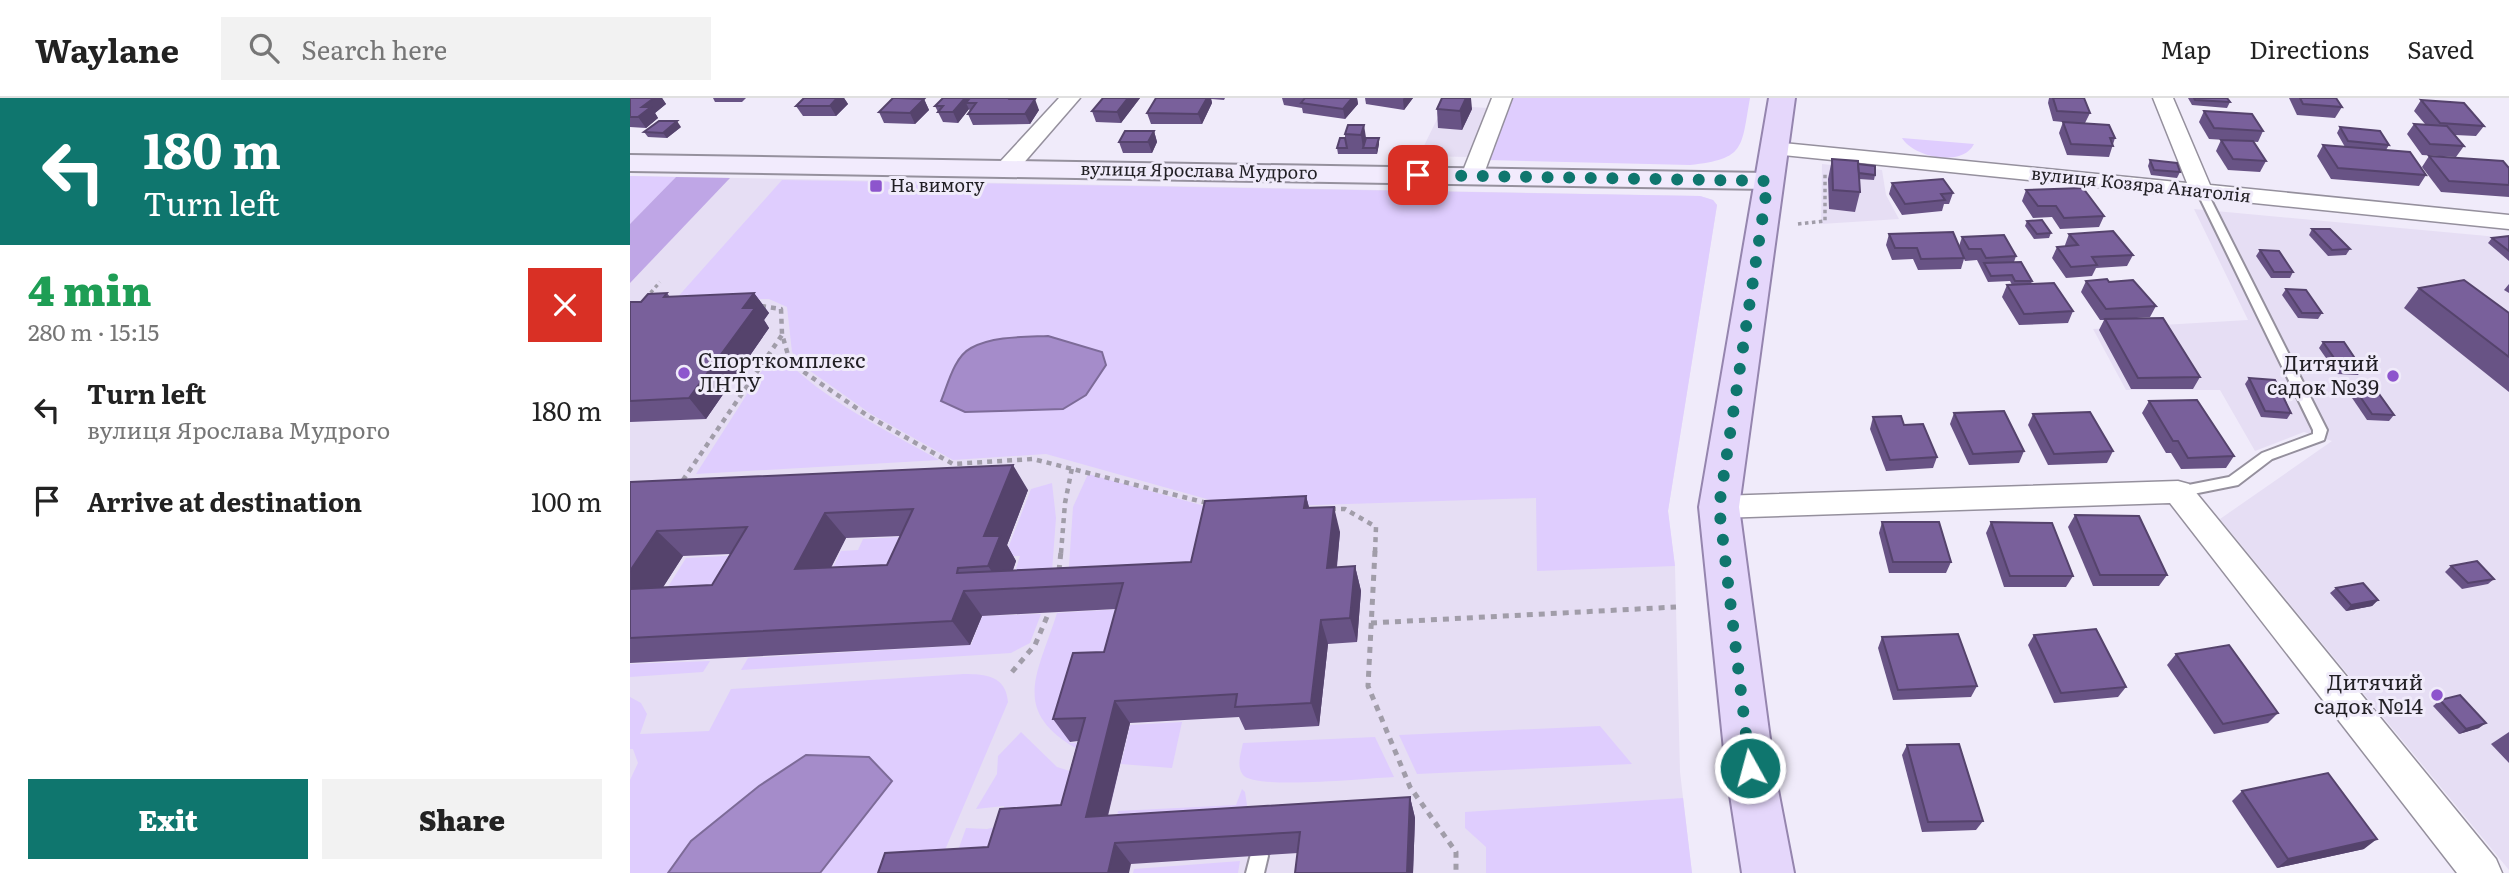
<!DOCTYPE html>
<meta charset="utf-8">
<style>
:root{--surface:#fff;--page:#f2f2f2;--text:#222;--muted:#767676;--line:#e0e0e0;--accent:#0f766e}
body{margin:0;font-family:Literata,serif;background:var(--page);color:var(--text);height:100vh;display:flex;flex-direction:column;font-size:26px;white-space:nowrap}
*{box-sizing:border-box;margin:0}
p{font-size:23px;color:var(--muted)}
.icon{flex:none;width:38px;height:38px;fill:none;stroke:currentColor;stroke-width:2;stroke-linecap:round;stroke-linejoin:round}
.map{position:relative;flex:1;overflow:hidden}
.sheet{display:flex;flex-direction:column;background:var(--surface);width:630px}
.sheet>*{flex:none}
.hud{background:#0f766e;color:#fff;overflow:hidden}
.pin{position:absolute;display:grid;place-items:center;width:60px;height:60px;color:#fff;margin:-30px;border-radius:14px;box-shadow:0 4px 10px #0006}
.me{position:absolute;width:77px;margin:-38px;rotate:353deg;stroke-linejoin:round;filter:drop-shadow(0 0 5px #0008)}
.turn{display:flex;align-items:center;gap:24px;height:147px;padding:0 28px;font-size:32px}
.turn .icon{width:91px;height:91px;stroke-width:2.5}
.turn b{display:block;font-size:49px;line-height:60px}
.round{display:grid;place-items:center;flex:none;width:74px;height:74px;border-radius:0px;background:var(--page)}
.headline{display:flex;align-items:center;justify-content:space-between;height:119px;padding:0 28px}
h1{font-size:42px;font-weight:800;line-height:52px;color:#1e9e55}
.cta{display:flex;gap:14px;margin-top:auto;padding:14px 28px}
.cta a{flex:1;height:80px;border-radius:0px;background:var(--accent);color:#fff;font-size:28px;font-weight:800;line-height:80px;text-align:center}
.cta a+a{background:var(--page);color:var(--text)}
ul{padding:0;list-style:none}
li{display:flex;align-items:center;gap:21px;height:91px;padding:0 28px}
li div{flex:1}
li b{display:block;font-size:26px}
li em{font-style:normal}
header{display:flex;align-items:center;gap:42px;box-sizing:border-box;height:98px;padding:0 35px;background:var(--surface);border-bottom:2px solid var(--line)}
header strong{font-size:33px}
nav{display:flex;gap:38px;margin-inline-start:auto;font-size:24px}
.search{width:490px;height:63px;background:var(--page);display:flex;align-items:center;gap:18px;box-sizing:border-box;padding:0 24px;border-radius:0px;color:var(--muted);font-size:26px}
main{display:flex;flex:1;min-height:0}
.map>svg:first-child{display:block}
.built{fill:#e6def4}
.green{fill:#dfcdfe}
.forest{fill:#bfa6e6}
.water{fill:#a58cca;stroke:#7d6b98;stroke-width:2}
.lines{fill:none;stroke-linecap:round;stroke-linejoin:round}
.lane-casing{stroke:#95909d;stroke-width:4}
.street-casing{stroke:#95909d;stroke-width:3}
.secondary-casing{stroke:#95909d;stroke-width:4}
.primary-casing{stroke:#9585ae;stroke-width:4}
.path-far2{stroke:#a19da9;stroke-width:3.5;stroke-dasharray:3.5 3.5;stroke-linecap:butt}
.path-far1{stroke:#a19da9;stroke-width:4.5;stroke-dasharray:5 5;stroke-linecap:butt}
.path{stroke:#a19da9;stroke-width:5;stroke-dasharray:6 6;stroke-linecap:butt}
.lane{fill:#fff;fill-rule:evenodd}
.street{fill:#fff;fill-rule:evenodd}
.secondary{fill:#f2ebfd;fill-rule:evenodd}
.primary{fill:#e5d7fb;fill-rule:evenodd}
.wall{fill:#685385;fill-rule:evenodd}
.shaded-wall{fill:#55436c}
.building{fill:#79609b;stroke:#55436c;stroke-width:2;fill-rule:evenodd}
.route{stroke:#0f766e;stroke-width:12;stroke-dasharray:0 21.6}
.poi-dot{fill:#8d55cd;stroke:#f0ebfa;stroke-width:2.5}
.labels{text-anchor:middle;stroke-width:6;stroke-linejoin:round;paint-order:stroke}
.far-street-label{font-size:18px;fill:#211f24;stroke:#f0ebfa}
.far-poi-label{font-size:18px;fill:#211f24;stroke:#f0ebfa;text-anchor:start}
.poi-label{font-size:21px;fill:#211f24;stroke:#f0ebfa;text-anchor:end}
</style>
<header>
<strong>Waylane</strong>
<div class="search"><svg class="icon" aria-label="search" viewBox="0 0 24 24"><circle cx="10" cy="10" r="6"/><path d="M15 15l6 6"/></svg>Search here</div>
<nav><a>Map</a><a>Directions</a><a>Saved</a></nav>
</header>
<main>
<section class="sheet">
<div class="hud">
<div class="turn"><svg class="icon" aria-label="left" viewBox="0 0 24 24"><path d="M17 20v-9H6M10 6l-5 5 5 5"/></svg><div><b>180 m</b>Turn left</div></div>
</div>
<div class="headline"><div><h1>4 min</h1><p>280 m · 15:15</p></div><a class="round" style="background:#d93025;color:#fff"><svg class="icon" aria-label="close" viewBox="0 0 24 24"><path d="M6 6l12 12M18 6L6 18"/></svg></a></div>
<ul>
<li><svg class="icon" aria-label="left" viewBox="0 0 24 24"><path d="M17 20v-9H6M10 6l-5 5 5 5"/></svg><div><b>Turn left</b><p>вулиця Ярослава Мудрого</p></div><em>180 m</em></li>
<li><svg class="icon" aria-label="arrive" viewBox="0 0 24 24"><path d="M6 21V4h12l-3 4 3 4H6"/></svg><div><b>Arrive at destination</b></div><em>100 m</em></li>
</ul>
<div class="cta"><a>Exit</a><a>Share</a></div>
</section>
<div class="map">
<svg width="1879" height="775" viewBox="0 0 1879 775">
<rect width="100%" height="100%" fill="#f0ebfa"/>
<!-- built -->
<g class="built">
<polygon points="814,7 857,10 838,59 789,58"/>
<polygon points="1192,66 1252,72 1256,97 1269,121 1191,126"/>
<polygon points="0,78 1070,98 1083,102 1087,107 1038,413 1045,469 1050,674 1062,775 0,775"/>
<polygon points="1564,111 1879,140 1879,772 1590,421 1702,343 1674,334 1625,353 1590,292 1496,292 1463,231 1618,222"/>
</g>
<!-- green -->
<g class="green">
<path d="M 879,0 L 1120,0 C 1111,50 1116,61 1060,67 L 858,62 Z"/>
<path d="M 1272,40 L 1344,46 C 1332,70 1283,59 1272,40 Z"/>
<polygon points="0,78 46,79 0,126"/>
<polygon points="152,82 1070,98 1083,102 1087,107 1038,413 1045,468 907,473 906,400 627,409 598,407 416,356 323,362 241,316 176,270 162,254 157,209 139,201 45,202"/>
<path d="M 153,259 C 193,302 258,333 309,362 L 66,376 L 140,260 Z"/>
<polygon points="458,376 582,410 568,482 433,490 439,468 443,409"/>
<polygon points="422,385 426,420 422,473 379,493 390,458 375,458 401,391"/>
<polygon points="288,438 274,485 193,489 211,453 228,452 233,441"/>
<polygon points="135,456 106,504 36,492 56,460"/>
<path d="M 491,511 L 478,557 L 463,558 L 439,645 L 467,644 L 449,652 C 379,613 408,576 427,515 Z"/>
<polygon points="411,516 400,545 381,555 111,572 118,560 341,547 352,518"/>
<polygon points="80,563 73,574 0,579 0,566"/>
<path d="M 334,576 C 356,576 376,578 378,604 L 312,759 L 279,775 L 190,775 L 262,683 L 129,688 L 61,743 L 38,775 L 0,775 L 0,682 L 8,665 L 3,651 L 0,651 L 0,599 L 11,605 L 17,616 L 10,636 L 79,633 L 101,591 Z"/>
<polygon points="552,624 542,670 491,666 500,627"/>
<polygon points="970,628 1002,666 787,676 769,637"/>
<polygon points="391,634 427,669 459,679 378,758 325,761 336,730 357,731 369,728 375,720 374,708 346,711 367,676 368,658"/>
<path d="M 745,639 L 764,679 C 740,680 625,692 613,677 C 606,668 611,655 613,645 Z"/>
<polygon points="612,691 615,694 618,714 483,737 488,713 606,707"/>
<polygon points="1053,700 1062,775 856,775 856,749 835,730 835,714"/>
<polygon points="610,763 608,775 503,775 504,771"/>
</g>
<!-- forest -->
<polygon class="forest" points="46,79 100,80 0,185 0,126"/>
<!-- water -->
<g class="water">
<path d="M 418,238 L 472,254 L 476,267 L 456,297 L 433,311 L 335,314 L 311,303 C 318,286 324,259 341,250 C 363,238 394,239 418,238 Z"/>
<polygon points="176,657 239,659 262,683 190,775 38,775 61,743 129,688"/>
</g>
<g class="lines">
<!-- lane casing -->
<g class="lane-casing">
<g id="lane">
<polygon points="1572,91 1577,94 1697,332 1694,342 1642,361 1608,387 1548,399 1543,398 1541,394 1543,390 1599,379 1632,355 1683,336 1683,332 1567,94"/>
<polygon points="629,749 636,752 638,758 634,775 616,775 622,752"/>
</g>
</g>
<!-- street casing -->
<g class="street-casing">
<g id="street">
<polygon points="429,0 450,0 385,75 369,75 366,70 369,65"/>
<polygon points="862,0 882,0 853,78 850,83 834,83 831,78"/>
<polygon points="1523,0 1543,0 1580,87 1879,117 1879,131 1144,56 1137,54 1134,50 1137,46 1144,44 1557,85"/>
<polygon points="1548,383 1559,386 1866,761 1872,775 1827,775 1540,405 1089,420 1078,417 1074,409 1078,401 1089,398"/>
</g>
</g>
<!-- secondary casing -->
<g class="secondary-casing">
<polygon id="secondary" points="0,57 1138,75 1148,77 1152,83 1148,89 1138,91 0,73"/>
</g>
<!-- primary casing -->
<g class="primary-casing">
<polygon id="primary" points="1139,0 1165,0 1109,409 1144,671 1164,775 1112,775 1096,671 1069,409"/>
</g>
<!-- path-far2 -->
<g class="path-far2">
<polyline points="1168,126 1195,123 1195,75"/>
<polyline points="16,200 30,184"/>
</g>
<!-- path-far1 -->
<g class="path-far1">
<polyline points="131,208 151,211 152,236 158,257 171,272 238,318 323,366 403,361 581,406"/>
<polyline points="53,382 152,237"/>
<polyline points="701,411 715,411 746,429 745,455"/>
<polyline points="431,455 435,405 442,370"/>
</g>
<!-- path -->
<g class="path">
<polyline points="745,453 738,588 780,689 826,754 826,775"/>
<polyline points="429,473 431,453"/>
<polyline points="741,525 1046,509"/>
<polyline points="382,574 405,547 419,514"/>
</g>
<!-- lane -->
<use href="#lane" class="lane"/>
<!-- street -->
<use href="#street" class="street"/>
<!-- secondary -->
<use href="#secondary" class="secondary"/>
<!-- primary -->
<use href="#primary" class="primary"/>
</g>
<!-- wall -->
<g class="wall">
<polygon points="0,0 32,0 36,6 25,15 28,20 16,30 0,29"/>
<polygon points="83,0 116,0 112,4 85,4"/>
<polygon points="174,0 214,0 218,6 206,18 173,18 166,8"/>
<polygon points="313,0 388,0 389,1 409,12 400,26 343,27 338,16 340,13 339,11 328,25 313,24 305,8"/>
<polygon points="473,0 510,0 491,25 466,24 462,13"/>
<polygon points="526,0 595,0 594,2 581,1 582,5 572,26 521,26 517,15"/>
<polygon points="652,0 727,0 728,6 715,21 673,15 672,10 654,7"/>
<polygon points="735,0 783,0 774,12 736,6"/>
<polygon points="1419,0 1454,0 1460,15 1455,25 1485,40 1479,59 1437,57 1429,35 1433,24 1423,23 1418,5"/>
<polygon points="1558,0 1597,0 1600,4 1597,10 1562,7"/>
<polygon points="1659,0 1706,0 1712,9 1705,20 1667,17"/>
<polygon points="294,1 299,12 285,26 254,25 249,14"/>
<polygon points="1791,2 1854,28 1846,38 1825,37 1834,48 1826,59 1792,57 1777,36 1784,26 1795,26 1784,13"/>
<polygon points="807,11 842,11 832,32 808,30"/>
<polygon points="1574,13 1633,33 1628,44 1579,41 1569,24"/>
<polygon points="718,27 736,40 749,40 749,46 747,56 708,56 707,50 715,40 715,36"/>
<polygon points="51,29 37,40 18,39 14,34"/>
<polygon points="1710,29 1759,47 1756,52 1796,77 1789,88 1701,81 1687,58 1693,47 1715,49 1707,35"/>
<polygon points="524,33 527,44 522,55 493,55 489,44"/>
<polygon points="1591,42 1636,63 1630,74 1598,72 1586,53"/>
<polygon points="1799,58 1879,70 1879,99 1811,94 1792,69"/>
<polygon points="1202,61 1228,66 1245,77 1244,82 1229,81 1230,94 1225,114 1199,111 1198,81"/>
<polygon points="1520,62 1550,74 1547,80 1521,77 1518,68"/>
<polygon points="1262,85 1323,95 1319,106 1314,106 1312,113 1272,117 1259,96"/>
<polygon points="1396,92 1474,118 1469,129 1430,131 1422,119 1403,120 1392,103"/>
<polygon points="1397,123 1421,135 1419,140 1404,141 1395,128"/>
<polygon points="1682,131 1720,151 1716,157 1698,158 1679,137"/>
<polygon points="1259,136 1329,148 1332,139 1386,158 1384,164 1402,183 1401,186 1443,213 1438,225 1389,227 1372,199 1377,187 1382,187 1380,183 1358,184 1347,162 1335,163 1334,161 1331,171 1288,172 1283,161 1262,162 1256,147"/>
<polygon points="1439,136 1503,157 1497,168 1466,170 1462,178 1436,180 1422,160 1427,149 1435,148 1435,147"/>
<polygon points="1879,138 1879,163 1858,145 1862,140"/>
<polygon points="1630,152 1663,174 1660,180 1641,180 1626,158"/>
<polygon points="1456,183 1479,184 1526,208 1520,219 1493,221 1570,279 1563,291 1501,291 1469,232 1474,222 1470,222 1451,194"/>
<polygon points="1879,186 1879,195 1874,192"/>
<polygon points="1789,190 1879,215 1879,294 1774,210"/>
<polygon points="1656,191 1692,215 1688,221 1668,220 1652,197"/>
<polygon points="37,195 40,199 124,195 139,215 134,222 139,230 76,321 0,324 0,204 11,204"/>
<polygon points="1693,244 1732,271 1728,277 1707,276 1689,250"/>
<polygon points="1619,280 1661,315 1657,321 1631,319 1615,286"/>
<polygon points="1723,288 1764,317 1759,323 1737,322 1718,294"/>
<polygon points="1519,303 1604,358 1596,370 1551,371 1541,355 1536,355 1512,315"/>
<polygon points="1324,315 1394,353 1389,365 1339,367 1320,326"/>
<polygon points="1403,316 1483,353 1477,365 1418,367 1398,327"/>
<polygon points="1243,319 1274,327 1307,359 1303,370 1256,373 1240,331"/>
<path d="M 0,384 L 398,392 L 377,447 L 386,463 L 383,472 L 561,464 L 676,398 L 679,410 L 710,434 L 707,469 L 725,468 L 731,493 L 727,544 L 698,546 L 689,628 L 615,632 L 609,619 L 500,625 L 478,718 L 780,699 L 785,720 L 783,775 L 665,775 L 668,755 L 501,766 L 358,749 L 431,707 L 448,643 L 440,644 L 423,621 L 474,554 L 486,511 L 352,518 L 340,547 L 0,565 ZM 271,438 L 257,467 L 201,470 L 216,440 ZM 100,456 L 82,487 L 33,489 L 53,458 Z"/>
<polygon points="1445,417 1537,477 1529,488 1463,488 1438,429"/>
<polygon points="1252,424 1321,464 1316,475 1259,475 1249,435"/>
<polygon points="1361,424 1443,478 1436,489 1374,489 1356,435"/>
<polygon points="1821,468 1864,481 1858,486 1832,491 1815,474"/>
<polygon points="1706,490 1748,502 1742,508 1716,513 1700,495"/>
<polygon points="1404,537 1496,589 1488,599 1424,605 1398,547"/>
<polygon points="1252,539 1347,588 1341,599 1263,602 1248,550"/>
<polygon points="1546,556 1648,615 1638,625 1584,636 1537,567"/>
<polygon points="1810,602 1849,630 1829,636 1803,608"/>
<polygon points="1879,634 1879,665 1861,646"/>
<polygon points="1277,647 1353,723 1346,732 1292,734 1272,657"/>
<polygon points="1612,693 1734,751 1647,770 1602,703"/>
</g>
<!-- shaded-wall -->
<g class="shaded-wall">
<polygon points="16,0 32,0 36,6 25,15 28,20 16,30 8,19"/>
<polygon points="207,0 214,0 218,6 206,18 200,8"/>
<polygon points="335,0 341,0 336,5 339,11 328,25 323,14"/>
<polygon points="498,0 510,0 491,25 487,14"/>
<polygon points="577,0 581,0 582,5 572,26 568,16"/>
<polygon points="722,0 727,0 728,6 715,21 713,11"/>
<polygon points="774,0 783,0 774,12 773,1"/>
<polygon points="836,0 841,0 842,11 832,32 830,13"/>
<polygon points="294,1 299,12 285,26 280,15"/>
<polygon points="405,1 409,12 400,26 395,16"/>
<polygon points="47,23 51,29 37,40 33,35"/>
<polygon points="734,27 737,46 733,50 731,37"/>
<polygon points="524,33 527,44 522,55 518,44"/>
<polygon points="749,40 749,46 747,56 746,50"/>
<polygon points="124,195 139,215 134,222 139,230 76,321 59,300 113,210"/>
<polygon points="383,367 398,392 377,447 386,463 376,491 374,491 358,468 354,438"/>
<polygon points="676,398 683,424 674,410"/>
<polygon points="704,409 710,434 704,494 697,470"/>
<polygon points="195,415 216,440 187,496 165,471"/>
<polygon points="27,433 53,458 16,516 0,502 0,473"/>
<polygon points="725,468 731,493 727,544 720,520"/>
<polygon points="334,493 352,518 340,547 322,523"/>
<polygon points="1748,502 1742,508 1716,513 1721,507"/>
<polygon points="691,522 698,546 689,628 681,605"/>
<polygon points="485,603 500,625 472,740 456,719"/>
<polygon points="1856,625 1849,630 1829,636 1836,631"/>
<polygon points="780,699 785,720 783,775 777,775"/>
<polygon points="1747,741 1734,751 1647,770 1658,761"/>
<polygon points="485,745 501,766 499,775 478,775"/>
</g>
<!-- building -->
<g class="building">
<polygon points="0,0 24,0 12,9 21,9 8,19 0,19"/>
<polygon points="174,0 207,0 200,8 166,8"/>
<polygon points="263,0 268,0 294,1 280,15 249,14"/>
<polygon points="313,0 335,0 323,14 308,14 313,8 305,8"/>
<polygon points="340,0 381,0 380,1 405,1 395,16 338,16 346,5 336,5"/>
<polygon points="473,0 498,0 487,14 462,13"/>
<polygon points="526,0 577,0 568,16 517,15"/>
<polygon points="675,0 722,0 713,11 671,5"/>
<polygon points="812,0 836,0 830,13 807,11"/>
<polygon points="1423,0 1454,0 1460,15 1427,13"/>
<polygon points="1564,0 1597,0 1600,4 1565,2"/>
<polygon points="1670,0 1706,0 1712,9 1673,6"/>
<polygon points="1791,2 1834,5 1854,28 1810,25"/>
<polygon points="1574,13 1622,16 1633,33 1584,30"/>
<polygon points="29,23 47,23 33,35 14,34"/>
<polygon points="1433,24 1479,27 1485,40 1480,40 1483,48 1441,46"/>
<polygon points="1784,26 1817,28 1834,48 1800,46"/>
<polygon points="718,27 734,27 731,37 715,36"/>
<polygon points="1710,29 1750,33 1759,47 1718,43"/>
<polygon points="495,33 524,33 518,44 489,44"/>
<polygon points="710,40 715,40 717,50 707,50"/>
<polygon points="736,40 749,40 746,50 733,50"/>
<polygon points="1591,42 1623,43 1636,63 1603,61"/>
<polygon points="1693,47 1780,54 1796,77 1708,70"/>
<polygon points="1799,58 1873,63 1879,70 1879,87 1819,83"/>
<polygon points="1202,61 1228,63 1230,94 1203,92"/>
<polygon points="1520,62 1547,65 1550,74 1524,72"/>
<polygon points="1228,66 1245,68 1245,77 1229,75"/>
<polygon points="1313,81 1323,95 1311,96 1315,102 1275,106 1262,85"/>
<polygon points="1453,90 1474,118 1434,120 1426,108 1408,108 1396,92"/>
<polygon points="1412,122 1421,135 1407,136 1397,123"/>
<polygon points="1682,131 1700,131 1720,151 1702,152"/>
<polygon points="1483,133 1503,157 1462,159 1467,167 1441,169 1427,149 1448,147 1439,136"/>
<polygon points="1323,134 1334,160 1291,161 1287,150 1265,150 1259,136"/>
<polygon points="1374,137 1386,158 1356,160 1351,151 1339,151 1332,139"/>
<polygon points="1879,138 1879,153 1862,140"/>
<polygon points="1630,152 1649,153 1663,174 1644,174"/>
<polygon points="1391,164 1402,183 1385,183 1382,177 1361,178 1354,165"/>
<polygon points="1477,181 1479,184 1503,182 1526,208 1476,211 1456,183"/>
<polygon points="1834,182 1879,215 1879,259 1789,190"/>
<polygon points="1424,185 1443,213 1394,216 1377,187"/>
<polygon points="1656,191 1676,192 1692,215 1672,215"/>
<polygon points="37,195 34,199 124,195 113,210 125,210 59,300 0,303 0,204 11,204 18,196"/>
<polygon points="1533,220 1570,279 1508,280 1475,221"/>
<polygon points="1693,244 1714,244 1732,271 1711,270"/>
<polygon points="1619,280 1645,282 1661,315 1635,313"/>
<polygon points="1723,288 1744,289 1764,317 1742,316"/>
<polygon points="1567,302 1604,358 1558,360 1548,343 1543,343 1519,303"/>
<polygon points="1374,313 1394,353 1343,356 1324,315"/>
<polygon points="1460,314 1483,353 1424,356 1403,316"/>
<polygon points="1271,318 1274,327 1293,326 1307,359 1260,362 1243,319"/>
<path d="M 383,367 L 354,438 L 370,438 L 358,468 L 328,470 L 327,475 L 561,464 L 575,403 L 676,398 L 674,410 L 704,409 L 697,470 L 725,468 L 720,520 L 691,522 L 681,605 L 605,609 L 607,596 L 485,603 L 456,719 L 780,699 L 777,775 L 665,775 L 670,734 L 485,745 L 478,775 L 248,775 L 255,755 L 358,749 L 370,711 L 431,707 L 455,620 L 423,621 L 443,555 L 474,554 L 493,485 L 334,493 L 322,523 L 0,540 L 0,491 L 82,487 L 117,429 L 27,433 L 0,473 L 0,384 ZM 283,411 L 257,467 L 165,471 L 195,415 Z"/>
<polygon points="1445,417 1509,418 1537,477 1470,477"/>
<polygon points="1252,424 1309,424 1321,464 1263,464"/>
<polygon points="1361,424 1422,425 1443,478 1380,478"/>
<polygon points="1847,463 1864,481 1838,485 1821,468"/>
<polygon points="1733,485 1748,502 1721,507 1706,490"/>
<polygon points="1466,531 1496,589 1431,595 1404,537"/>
<polygon points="1328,536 1347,588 1268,592 1252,539"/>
<polygon points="1599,547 1648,615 1593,626 1546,556"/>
<polygon points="1830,597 1856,625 1836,631 1810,602"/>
<polygon points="1329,646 1353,723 1298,724 1277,647"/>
<polygon points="1698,675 1747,741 1658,761 1612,693"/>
</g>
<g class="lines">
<!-- route -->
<polyline class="route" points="788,77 1138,83 1089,409 1120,670"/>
</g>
<!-- markers -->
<g class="poi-dot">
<rect x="239" y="81" width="14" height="14" rx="3.5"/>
<circle cx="54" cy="275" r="7"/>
<circle cx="1763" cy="278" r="7"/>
<circle cx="1807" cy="597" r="7"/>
</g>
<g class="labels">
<!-- far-street labels -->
<g class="far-street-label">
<text transform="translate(569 73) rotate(1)" y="6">вулиця Ярослава Мудрого</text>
<text transform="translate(1511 87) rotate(6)" y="6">вулиця Козяра Анатолія</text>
</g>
<!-- far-poi labels -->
<g class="far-poi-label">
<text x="260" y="94">На вимогу</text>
</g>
<!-- poi labels -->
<g class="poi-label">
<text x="68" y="270" text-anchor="start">Спорткомплекс<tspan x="68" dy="24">ЛНТУ</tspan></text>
<text x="1749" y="273">Дитячий<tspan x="1749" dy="24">садок №39</tspan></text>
<text x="1793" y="592">Дитячий<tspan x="1793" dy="24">садок №14</tspan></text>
</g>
</g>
</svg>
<div class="pin" style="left:788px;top:77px;background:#d93025"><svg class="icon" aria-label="arrive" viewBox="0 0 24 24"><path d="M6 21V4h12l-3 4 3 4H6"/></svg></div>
<svg class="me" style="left:1120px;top:670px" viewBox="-20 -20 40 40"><circle r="17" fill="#0f766e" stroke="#fff" stroke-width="3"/><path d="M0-11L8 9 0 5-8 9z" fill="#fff"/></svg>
</div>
</main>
